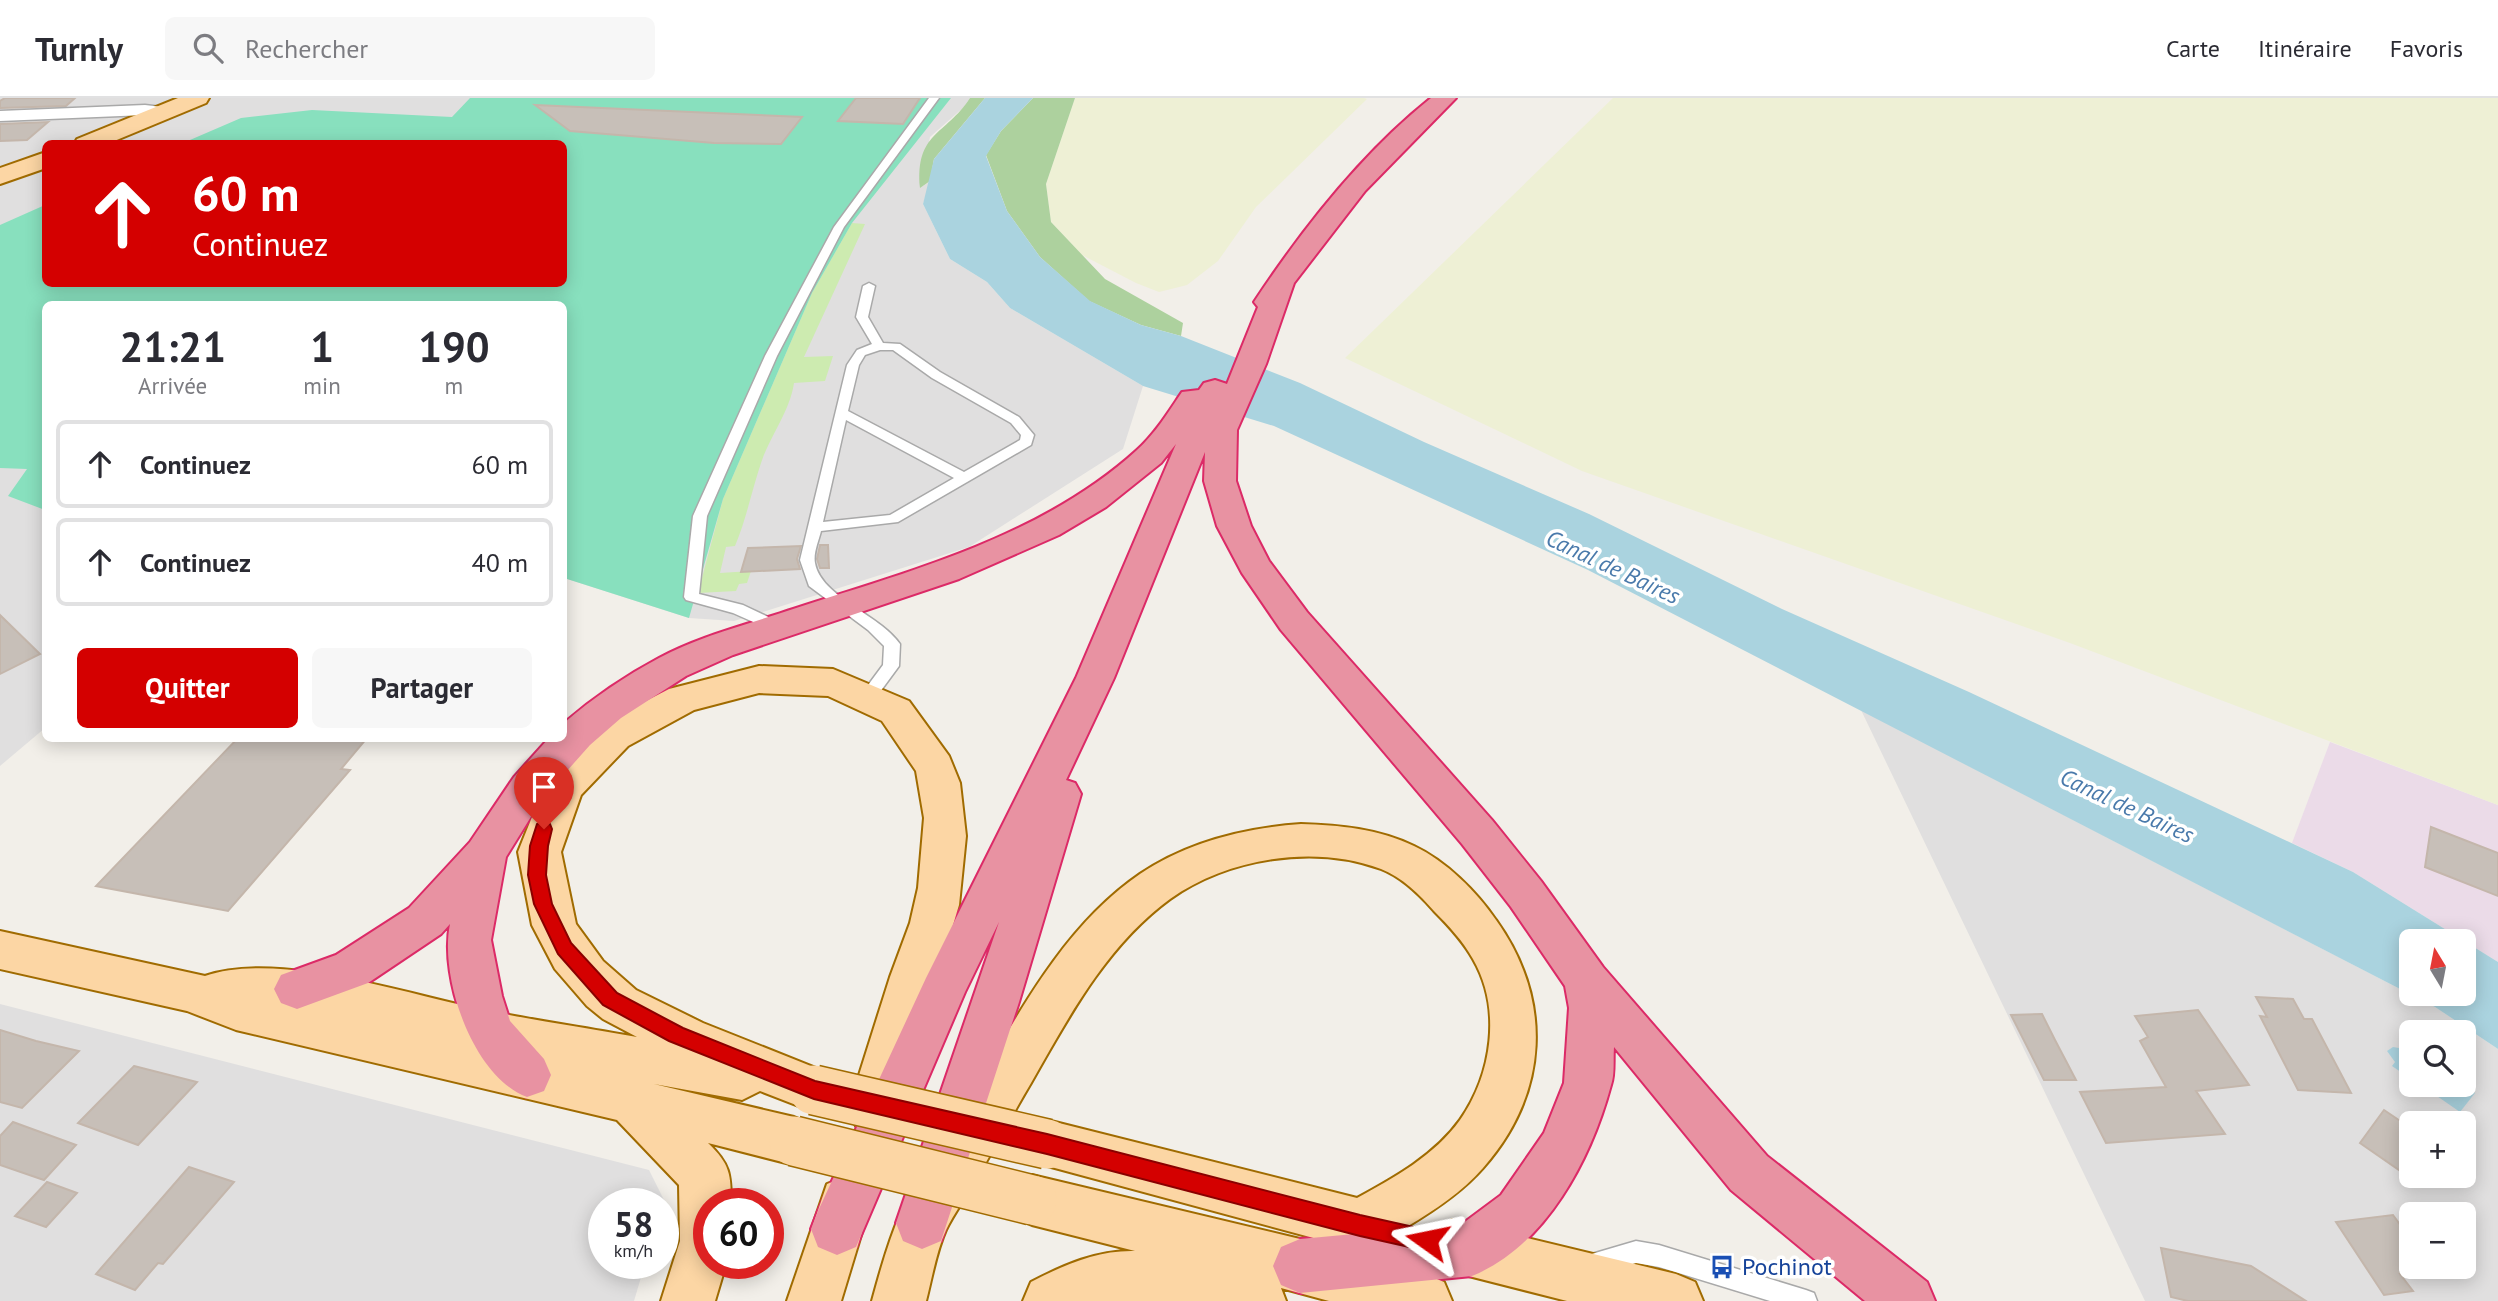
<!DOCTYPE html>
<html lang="fr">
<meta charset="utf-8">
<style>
:root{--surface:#fff;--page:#f7f7f7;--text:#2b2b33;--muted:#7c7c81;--line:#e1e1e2;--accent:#d40000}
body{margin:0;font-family:"PT Sans",sans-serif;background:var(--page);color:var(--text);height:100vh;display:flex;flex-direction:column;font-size:26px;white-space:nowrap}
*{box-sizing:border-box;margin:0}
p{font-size:23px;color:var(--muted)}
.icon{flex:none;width:38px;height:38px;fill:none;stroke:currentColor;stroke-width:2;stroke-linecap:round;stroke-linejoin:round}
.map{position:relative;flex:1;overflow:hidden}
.side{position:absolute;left:42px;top:203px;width:525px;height:441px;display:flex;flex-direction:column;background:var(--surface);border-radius:10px;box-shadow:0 4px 18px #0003}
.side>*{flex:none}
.guide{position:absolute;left:42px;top:42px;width:525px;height:147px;border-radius:10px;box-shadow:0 4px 18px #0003;background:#d40000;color:#fff;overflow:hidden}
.needle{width:46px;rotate:350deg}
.tools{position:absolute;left:2399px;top:831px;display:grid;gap:14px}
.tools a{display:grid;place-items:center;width:77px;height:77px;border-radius:10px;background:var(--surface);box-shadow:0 4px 18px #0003;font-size:35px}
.speed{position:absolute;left:588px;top:1090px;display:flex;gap:14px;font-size:35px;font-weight:700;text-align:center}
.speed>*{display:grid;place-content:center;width:91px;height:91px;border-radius:50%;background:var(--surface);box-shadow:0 4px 18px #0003;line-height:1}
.speed small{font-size:18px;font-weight:400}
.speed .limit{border:10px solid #d22;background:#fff;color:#111}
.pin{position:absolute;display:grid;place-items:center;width:60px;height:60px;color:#fff;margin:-72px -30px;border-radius:50% 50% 50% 0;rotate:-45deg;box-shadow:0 0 7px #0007}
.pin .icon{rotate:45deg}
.me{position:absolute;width:77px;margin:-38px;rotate:282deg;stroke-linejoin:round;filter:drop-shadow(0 0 5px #0008)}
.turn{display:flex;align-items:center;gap:24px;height:147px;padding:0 35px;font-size:32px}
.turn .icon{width:91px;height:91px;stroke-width:2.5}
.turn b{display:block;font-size:49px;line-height:60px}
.eta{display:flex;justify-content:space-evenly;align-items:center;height:119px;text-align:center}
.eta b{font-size:42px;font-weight:700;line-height:49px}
.action{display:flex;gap:14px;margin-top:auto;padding:14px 35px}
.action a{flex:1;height:80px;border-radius:10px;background:var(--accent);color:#fff;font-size:28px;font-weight:700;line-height:80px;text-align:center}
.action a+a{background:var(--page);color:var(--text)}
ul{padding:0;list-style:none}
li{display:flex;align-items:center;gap:21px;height:88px;margin:0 14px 10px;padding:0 21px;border:4px solid var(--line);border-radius:10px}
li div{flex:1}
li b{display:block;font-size:26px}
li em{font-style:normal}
header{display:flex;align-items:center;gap:42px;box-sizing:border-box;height:98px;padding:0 35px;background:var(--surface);border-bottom:2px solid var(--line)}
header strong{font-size:33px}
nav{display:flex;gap:38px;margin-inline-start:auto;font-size:24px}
.search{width:490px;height:63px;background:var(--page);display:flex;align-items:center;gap:18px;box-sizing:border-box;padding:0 24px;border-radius:10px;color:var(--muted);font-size:26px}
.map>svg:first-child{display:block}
.residential{fill:#e0dfdf;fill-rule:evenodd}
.industrial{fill:#ebdbe8}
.farmland{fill:#eef0d5}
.grass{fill:#cdebb0}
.forest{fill:#add19e}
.pitch{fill:#88e0be}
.water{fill:#aad3df;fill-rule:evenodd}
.building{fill:#c7bfb8;stroke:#c4b6ab;stroke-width:2}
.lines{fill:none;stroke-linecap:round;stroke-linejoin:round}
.lane-casing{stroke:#a9a9a9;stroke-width:3}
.street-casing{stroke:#a9a9a9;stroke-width:3}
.primary-casing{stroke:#a06b00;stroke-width:4}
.highway-casing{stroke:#dc2a67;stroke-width:4}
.lane{fill:#fff;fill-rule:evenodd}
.street{fill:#fff;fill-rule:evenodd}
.primary{fill:#fcd6a4;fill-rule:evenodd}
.highway{fill:#e892a2;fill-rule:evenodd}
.primary-bridge-casing{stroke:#a06b00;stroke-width:52;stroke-linecap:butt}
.primary-bridge{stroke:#fcd6a4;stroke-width:49}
.route{fill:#d40000;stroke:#8a0000;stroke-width:2}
.labels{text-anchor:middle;stroke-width:7;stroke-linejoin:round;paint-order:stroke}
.water-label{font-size:23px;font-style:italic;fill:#4a7aab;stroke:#fff}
.near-transit-label{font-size:24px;fill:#164399;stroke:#fff;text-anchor:start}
</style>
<header>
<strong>Turnly</strong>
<div class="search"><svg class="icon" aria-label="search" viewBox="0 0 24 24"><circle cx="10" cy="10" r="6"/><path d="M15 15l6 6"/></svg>Rechercher</div>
<nav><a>Carte</a><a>Itinéraire</a><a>Favoris</a></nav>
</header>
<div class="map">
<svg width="2498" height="1203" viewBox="0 0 2498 1203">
<rect width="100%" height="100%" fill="#f2efe9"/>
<!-- residential -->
<g class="residential">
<path d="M 0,0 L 970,0 L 964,9 L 930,39 L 920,90 L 930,83 L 923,106 L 950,161 L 987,184 L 1010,210 L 1143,288 L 1123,351 L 969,449 L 734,523 L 689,520 L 564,480 L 564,206 L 46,206 L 45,630 L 0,668 ZM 46,46 L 564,46 L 564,186 L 46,186 Z"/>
<path d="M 1861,612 L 2435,909 L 2498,951 L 2498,1203 L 2145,1203 ZM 2412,934 L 2464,934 L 2464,987 L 2412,987 ZM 2412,1026 L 2464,1026 L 2464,1078 L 2412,1078 ZM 2412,1116 L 2464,1116 L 2464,1169 L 2412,1169 Z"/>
<polygon points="0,906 649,1072 664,1102 663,1106 604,1106 604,1166 645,1166 634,1203 0,1203"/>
</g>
<!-- industrial -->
<polygon class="industrial" points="2330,644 2498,707 2498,864 2353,774 2292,745"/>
<!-- farmland -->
<g class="farmland">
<polygon points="1075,0 1364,0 1367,1 1256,109 1218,163 1187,187 1159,194 1136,185 1082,157 1051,124 1046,86"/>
<polygon points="1613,0 2498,0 2498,707 2070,545 1582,373 1345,260"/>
</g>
<!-- grass -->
<path class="grass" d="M 852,125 L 865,126 L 804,259 L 833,258 L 825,283 L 794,285 C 790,313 770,338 761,365 C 752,392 746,422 735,448 L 726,449 L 720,475 L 751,473 L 747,485 L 739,486 L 736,493 L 698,495 L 723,401 L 812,195 Z"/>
<!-- forest -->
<g class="forest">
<path d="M 970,0 L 985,0 L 934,61 L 930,83 L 920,90 C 915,34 945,38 970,0 Z"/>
<polygon points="1033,0 1075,0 1046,86 1051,124 1105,181 1183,225 1181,238 1141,227 1089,203 1040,159 1007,113 986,57 1001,33"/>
</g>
<!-- pitch -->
<polygon class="pitch" points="470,0 951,0 852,125 812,195 723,401 689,520 564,480 564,206 46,206 45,412 8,398 27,371 0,370 0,127 45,107 46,186 564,186 564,46 183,45 241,20 312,12 452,19"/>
<!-- water -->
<g class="water">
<path d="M 985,0 L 1033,0 L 1001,33 L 986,58 L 1007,113 L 1040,159 L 1090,203 L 1141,227 L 1181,238 L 1300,285 L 1424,344 L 1589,416 L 1782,511 L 1969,594 L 2353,774 L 2498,864 L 2498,951 L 2435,909 L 1588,472 L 1274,328 L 1143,288 L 1010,210 L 987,184 L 950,161 L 923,106 L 934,61 ZM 2412,844 L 2464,844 L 2464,896 L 2412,896 Z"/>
<polygon points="2393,949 2411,952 2411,981 2392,968 2395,964 2387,953"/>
<polygon points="2421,987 2463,987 2475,995 2460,1014"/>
</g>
<!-- building -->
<g class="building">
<polygon points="5,0 75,0 66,8 0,10 0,3"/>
<polygon points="856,0 920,0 903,26 838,23"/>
<polygon points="535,7 802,19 781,46 714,45 570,33"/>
<polygon points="48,24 27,42 0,43 0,26"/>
<polygon points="820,447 828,447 829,470 820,470 817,461"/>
<polygon points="801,448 797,461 800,471 741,474 748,450"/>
<polygon points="0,517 40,556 0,576"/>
<polygon points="238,640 367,640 341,671 350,672 228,813 96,788"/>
<polygon points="2431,729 2498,755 2498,798 2425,769"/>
<polygon points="2256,899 2293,901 2304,921 2312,921 2351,995 2298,992 2260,918 2267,919"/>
<polygon points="2198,912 2249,987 2196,993 2225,1036 2106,1045 2080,994 2166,989 2140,943 2148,939 2135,918"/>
<polygon points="2042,916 2055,942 2076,982 2044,982 2011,917"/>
<polygon points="0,932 36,943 79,953 22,1010 0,1004"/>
<polygon points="134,968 197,984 138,1047 78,1025"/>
<polygon points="2384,1012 2412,1031 2412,1081 2360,1045"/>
<polygon points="13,1024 76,1047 44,1082 0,1067 0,1038"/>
<polygon points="189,1069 234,1084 163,1166 158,1165 135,1192 96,1176"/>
<polygon points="47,1084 77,1095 46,1129 15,1118"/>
<polygon points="2393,1117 2412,1143 2412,1169 2429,1169 2431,1172 2400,1176 2413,1193 2384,1197 2336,1124"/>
<polygon points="2161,1150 2251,1168 2306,1203 2188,1203 2171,1199"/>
</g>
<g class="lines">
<!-- lane casing -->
<g class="lane-casing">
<g id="lane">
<polygon points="929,0 939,0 844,129 777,258 707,418 699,496 743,507 781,525 783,529 776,534 733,515 686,502 684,499 693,418 765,258 834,129"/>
<path d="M 869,185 L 875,188 L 868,219 L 883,245 L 900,246 L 940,274 L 1019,319 L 1034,337 L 1031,347 L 898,424 L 821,433 C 819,442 813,455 815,465 C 821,499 879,516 900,546 L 899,568 L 874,602 L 868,604 L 860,598 L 883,567 L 884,548 L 868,532 L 809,488 L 800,462 L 847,267 L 857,252 L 872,246 L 856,219 L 863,188 ZM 880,252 L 893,252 L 932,280 L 1011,325 L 1021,337 L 1020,342 L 964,374 L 848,313 L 859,267 L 865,257 ZM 846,322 L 954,380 L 890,417 L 823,424 Z"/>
<polygon points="1636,1143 1659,1147 1806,1192 1814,1195 1817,1203 1770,1203 1659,1169 1636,1165 1593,1177 1585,1174 1582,1166 1585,1158"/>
</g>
</g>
<!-- street casing -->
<g class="street-casing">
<polygon id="street" points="145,7 170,10 173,14 164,19 145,17 0,23 0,13"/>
</g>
<!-- primary casing -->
<g class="primary-casing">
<g id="primary">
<polygon points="178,0 209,0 206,5 107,46 74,46 77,41"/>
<polygon points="46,54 46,70 0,86 0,70"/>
<path d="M 759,568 L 833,571 L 909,603 L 949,658 L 960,685 L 966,738 L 959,807 L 898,1012 L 890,1028 L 873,1035 L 856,1028 L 848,1012 L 890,879 L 910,825 L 918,790 L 924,720 L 916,673 L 882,623 L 828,598 L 759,595 L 694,612 L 628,648 L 581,697 L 561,754 L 576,826 L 603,863 L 636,892 L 703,925 L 831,976 L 838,992 L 831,1008 L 814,1014 L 760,993 L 742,1002 L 654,986 L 794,1019 L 812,1026 L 819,1043 L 812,1060 L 794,1067 L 708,1045 C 730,1066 731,1076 731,1106 L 709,1106 L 709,1166 L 726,1166 L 715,1203 L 661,1203 L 680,1143 L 679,1087 L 617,1022 L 236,932 L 187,913 L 0,871 L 0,833 L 205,878 C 278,852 413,898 489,913 C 538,923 588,930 637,939 L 603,921 L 587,908 L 555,871 L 532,827 L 518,754 L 548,679 L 600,627 L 669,591 Z"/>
<path d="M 1301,726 C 1339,727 1379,731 1414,748 C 1446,763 1477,794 1496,822 C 1553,902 1549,995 1483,1070 C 1462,1094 1435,1112 1408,1128 L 1410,1133 L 1403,1151 L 1384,1159 L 1029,1063 L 1022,1046 L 1029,1029 L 1047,1022 L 1357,1100 C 1394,1080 1435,1057 1460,1022 C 1492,976 1502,911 1473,861 C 1463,843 1449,828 1434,813 C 1420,797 1402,779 1381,771 C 1314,746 1228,760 1170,801 C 1107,847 1069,918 1031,985 C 1012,1017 994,1051 975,1083 C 966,1100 954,1115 946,1132 C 936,1154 932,1180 926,1203 L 872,1203 C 881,1170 890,1138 904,1107 C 919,1074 943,1043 962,1012 C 1012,929 1058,832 1140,776 C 1187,744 1245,730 1301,726 Z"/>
<path d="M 1032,1077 L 1300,1141 L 1425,1176 L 1444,1184 L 1452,1203 L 1329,1203 L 1281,1190 L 1286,1203 L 1023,1203 L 1031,1184 C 1064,1167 1097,1152 1135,1153 L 1032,1127 L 1014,1120 L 1006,1102 L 1014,1084 Z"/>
<polygon points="845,1079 863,1086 871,1104 841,1203 787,1203 827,1086"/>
<polygon points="1453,1122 1676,1176 1695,1184 1703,1203 1567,1203 1453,1174 1434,1167 1426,1148 1434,1129"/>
</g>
</g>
<!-- highway casing -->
<g class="highway-casing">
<path id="highway" d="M 1431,0 L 1456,0 L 1365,93 L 1294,185 L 1266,266 L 1237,332 L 1236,383 L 1251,428 L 1269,463 L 1307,514 L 1492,722 L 1541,783 L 1603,869 L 1767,1058 L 1927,1184 L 1935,1203 L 1865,1203 L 1731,1092 L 1614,949 C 1613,962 1615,976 1611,987 C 1591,1061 1546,1148 1472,1178 L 1300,1195 L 1281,1187 L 1273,1168 L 1281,1149 L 1300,1141 L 1462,1126 L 1501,1097 L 1544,1035 L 1564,985 L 1569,910 L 1565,888 L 1511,809 L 1462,746 L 1281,532 L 1242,475 L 1217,428 L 1204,383 L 1205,354 L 1114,580 L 1066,682 L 1075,685 L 1081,696 L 1019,904 L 941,1143 L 922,1151 L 903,1143 L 896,1125 L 999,824 L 965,894 L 856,1149 L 837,1157 L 818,1149 L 811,1131 L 818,1113 L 926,880 L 1076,580 L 1176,346 L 1161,365 L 1106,409 L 1059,437 L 959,481 L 733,557 L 686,578 L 621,620 L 590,647 L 542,701 L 506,759 L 491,842 L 502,898 L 510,923 L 544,961 L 551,977 L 544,993 L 527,999 C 473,979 439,880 450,826 L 441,836 L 368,885 L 297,911 L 281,905 L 274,891 L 281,877 L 336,857 L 409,810 L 470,744 L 514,679 L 549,640 L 564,640 L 564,625 C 593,600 625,578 659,560 C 698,539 742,528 784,514 C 906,474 1039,441 1137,352 C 1155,336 1169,313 1182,294 L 1199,292 L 1204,285 L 1215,282 L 1227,286 L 1258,209 L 1254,204 C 1301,133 1363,54 1431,0 Z"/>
</g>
<!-- lane -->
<use href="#lane" class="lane"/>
<!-- street -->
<use href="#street" class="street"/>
<!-- primary -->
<use href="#primary" class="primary"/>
<!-- highway -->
<use href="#highway" class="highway"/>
<!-- primary-bridge casing -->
<g class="primary-bridge-casing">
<g id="primary-bridge">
<polyline points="814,992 1047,1046"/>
<polyline points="794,1043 1032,1102"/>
</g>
</g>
<!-- primary-bridge -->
<use href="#primary-bridge" class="primary-bridge"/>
</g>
<!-- route -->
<polygon class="route" points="544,724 550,726 552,731 548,748 546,777 552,806 571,845 617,895 683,930 815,983 1047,1036 1360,1117 1427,1132 1435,1135 1438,1142 1435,1150 1427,1153 1360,1138 1047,1056 814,1001 669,943 603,907 558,856 534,806 528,777 530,748 537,726"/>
<!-- icons -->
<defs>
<g id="bus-bare" transform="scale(1.89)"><path d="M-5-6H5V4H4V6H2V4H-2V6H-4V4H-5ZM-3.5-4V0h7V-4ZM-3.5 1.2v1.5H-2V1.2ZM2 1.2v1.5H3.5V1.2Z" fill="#1a4fb4" stroke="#fff" stroke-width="2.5" paint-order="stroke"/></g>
</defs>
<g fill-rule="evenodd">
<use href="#bus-bare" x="1722" y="1169"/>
</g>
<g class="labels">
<!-- water labels -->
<g class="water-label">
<text transform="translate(1613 469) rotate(25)" y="8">Canal de Baires</text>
<text transform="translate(2127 708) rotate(25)" y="8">Canal de Baires</text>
</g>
<!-- near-transit labels -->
<g class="near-transit-label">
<text x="1742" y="1177">Pochinot</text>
</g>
</g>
</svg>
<div class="tools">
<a><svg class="needle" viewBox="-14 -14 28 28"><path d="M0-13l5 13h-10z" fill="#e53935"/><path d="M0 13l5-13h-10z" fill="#7c7c81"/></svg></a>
<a><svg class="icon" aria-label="search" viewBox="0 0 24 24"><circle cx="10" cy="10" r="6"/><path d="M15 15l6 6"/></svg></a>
<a>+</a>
<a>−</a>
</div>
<div class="speed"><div>58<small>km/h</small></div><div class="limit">60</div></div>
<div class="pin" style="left:544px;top:731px;background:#d93025"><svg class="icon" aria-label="arrive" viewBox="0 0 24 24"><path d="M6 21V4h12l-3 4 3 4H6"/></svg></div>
<svg class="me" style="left:1427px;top:1142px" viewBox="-20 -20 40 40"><path d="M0-17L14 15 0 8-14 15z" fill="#d40000" stroke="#fff" stroke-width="4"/></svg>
<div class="guide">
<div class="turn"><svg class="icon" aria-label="ahead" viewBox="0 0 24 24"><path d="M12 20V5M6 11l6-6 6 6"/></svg><div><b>60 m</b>Continuez</div></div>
</div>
<section class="side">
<div class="eta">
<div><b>21:21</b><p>Arrivée</p></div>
<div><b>1</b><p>min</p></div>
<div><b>190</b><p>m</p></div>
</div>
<ul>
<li><svg class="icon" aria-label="ahead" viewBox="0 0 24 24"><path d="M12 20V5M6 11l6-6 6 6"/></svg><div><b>Continuez</b></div><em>60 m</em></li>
<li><svg class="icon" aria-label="ahead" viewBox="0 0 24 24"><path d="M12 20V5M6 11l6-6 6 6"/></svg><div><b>Continuez</b></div><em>40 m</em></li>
</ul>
<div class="action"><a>Quitter</a><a>Partager</a></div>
</section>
</div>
